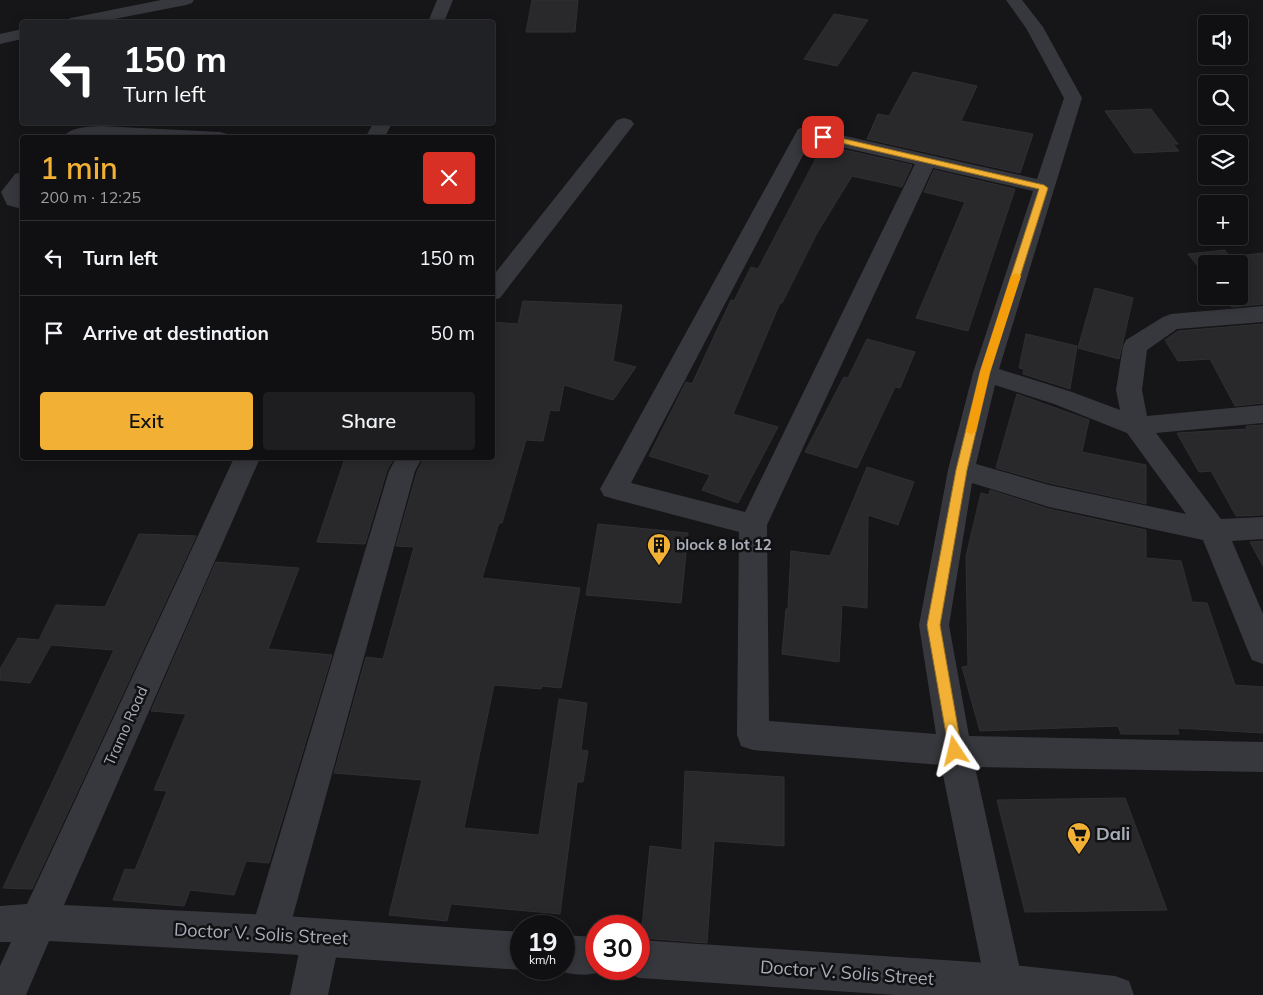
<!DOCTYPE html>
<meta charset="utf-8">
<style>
:root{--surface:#101012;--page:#1e1e20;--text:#f1f3f6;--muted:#9c9d9f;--line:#303032;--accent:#f2b134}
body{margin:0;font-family:Mulish,sans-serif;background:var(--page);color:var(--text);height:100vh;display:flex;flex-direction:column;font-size:19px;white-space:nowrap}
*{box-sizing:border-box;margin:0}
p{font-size:16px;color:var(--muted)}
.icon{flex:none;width:28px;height:28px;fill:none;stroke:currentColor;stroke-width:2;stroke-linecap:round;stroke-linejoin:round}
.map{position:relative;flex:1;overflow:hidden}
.sheet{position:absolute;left:20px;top:135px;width:475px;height:325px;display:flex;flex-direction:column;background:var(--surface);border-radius:5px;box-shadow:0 2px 12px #0003,0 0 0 1px var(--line)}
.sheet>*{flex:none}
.banner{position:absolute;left:20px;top:20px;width:475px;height:105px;border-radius:5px;box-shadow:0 2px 12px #0003,0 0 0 1px var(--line);background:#202124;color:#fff;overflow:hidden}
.fabs{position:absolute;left:1198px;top:15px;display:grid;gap:10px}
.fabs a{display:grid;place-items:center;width:50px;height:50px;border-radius:5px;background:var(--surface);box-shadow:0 2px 12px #0003,0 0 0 1px var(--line);font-size:25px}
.speed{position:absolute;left:510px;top:915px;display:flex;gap:10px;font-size:25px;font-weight:700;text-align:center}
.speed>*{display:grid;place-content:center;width:65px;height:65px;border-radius:50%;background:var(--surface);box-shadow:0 2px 12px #0003,0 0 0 1px var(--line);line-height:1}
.speed small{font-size:12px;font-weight:400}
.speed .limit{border:8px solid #d22;background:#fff;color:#111}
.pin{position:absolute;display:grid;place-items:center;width:42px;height:42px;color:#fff;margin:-21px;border-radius:10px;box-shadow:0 2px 8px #0006}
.me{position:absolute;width:55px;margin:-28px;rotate:350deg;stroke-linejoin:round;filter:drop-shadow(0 0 4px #0008)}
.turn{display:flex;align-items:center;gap:18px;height:105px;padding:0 20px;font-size:22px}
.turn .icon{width:65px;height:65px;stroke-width:2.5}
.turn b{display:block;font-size:35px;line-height:42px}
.round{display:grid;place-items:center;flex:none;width:52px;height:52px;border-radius:5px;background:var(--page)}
.head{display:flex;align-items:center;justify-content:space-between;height:85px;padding:0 20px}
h1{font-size:30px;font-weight:600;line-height:38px;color:var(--accent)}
.cta{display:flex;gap:10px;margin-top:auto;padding:10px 20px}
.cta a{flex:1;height:58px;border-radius:5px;background:var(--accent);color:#111;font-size:20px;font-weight:600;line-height:58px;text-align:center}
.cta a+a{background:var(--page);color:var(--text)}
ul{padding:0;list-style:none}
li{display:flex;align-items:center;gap:15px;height:75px;padding:0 20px;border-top:1px solid var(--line)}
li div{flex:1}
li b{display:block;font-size:19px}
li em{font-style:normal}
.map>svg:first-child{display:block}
.building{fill:#29292c;stroke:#303034}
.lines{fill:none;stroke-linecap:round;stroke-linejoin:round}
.minor{fill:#37383d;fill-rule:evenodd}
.tertiary{fill:#37383d;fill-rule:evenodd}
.route{fill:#f2b134;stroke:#9d7322}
.slow{fill:#f59e0b}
.labels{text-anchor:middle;stroke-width:5;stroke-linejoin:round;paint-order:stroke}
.poi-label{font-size:15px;font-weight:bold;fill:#a8adb8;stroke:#111113;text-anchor:start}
.street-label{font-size:15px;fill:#a8adb8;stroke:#111113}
.near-poi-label{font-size:18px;font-weight:bold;fill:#a8adb8;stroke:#111113;text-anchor:start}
.near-street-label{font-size:18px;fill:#a8adb8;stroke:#111113}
</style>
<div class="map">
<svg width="1263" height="995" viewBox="0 0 1263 995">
<rect width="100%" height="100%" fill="#161618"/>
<!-- building -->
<g class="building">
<polygon points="532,0 578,0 575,32 526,32"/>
<polygon points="834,14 868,20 837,66 804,59"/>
<polygon points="913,72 977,86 961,121 1033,134 1020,173 867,139 878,114 889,116"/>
<polygon points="1151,109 1178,144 1173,144 1179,151 1134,153 1105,111"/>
<polygon points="823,145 912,165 902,187 852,176 817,233 782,303 780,303 733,414 778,427 738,503 702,490 710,475 649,456 686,382 692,384 731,300 734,301 751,267 758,269"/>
<polygon points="934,170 1015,189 968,331 916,318 965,202 924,192"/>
<polygon points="1225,250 1230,257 1263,253 1263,304 1232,307 1223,296 1239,296 1239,264 1206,264 1206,276 1188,254"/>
<polygon points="1095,288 1133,298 1119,359 1078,348"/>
<polygon points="523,301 622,305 613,361 636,367 613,400 564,385 559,411 550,410 543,441 526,440 502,523 499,523 482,578 580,588 561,688 542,686 541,689 494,685 464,828 539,835 559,699 587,703 581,750 588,751 583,782 577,782 560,914 451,904 447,921 389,915 422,780 334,773 366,657 383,659 414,547 396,546 417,472 424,458 492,458 492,322 518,324"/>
<polygon points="1263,324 1263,403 1235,406 1210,359 1178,361 1165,340 1178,331"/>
<polygon points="1026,334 1077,346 1070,389 1023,374 1024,369 1019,368"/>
<polygon points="867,339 915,352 900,388 895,387 857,468 805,452 844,377 848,378"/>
<polygon points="1017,394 1089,420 1082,452 1146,465 1146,504 1049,483 996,468"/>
<polygon points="1263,425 1263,515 1236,516 1211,471 1199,472 1177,433 1247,429 1246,426"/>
<polygon points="345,458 394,458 387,470 365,544 317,542"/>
<polygon points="867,467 914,482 898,525 868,515 867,608 842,605 839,662 782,654 786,609 788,609 791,551 830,556"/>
<polygon points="990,490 1049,509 1146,530 1146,558 1181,561 1192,602 1207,603 1235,685 1263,687 1263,733 1177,728 1179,734 1121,734 1118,726 980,731 962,667 968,666 966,556 981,493 989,495"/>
<polygon points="598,524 688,533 681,603 586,595"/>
<polygon points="139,534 196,536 32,889 3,888 114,650 51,645 30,683 0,680 0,669 18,638 39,640 56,605 105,607"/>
<polygon points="1263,541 1263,566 1250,542"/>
<polygon points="216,562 299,568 268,649 332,655 269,863 246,861 234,895 190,890 184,906 113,900 125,869 135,870 167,791 154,790 186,714 151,711"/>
<polygon points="685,771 784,777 784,846 714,841 707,943 641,938 650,846 682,850"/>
<polygon points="1125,798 1167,910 1025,912 997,800"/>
</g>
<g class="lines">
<!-- minor -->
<g class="minor">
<polygon points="161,0 194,0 192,3 186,5 99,22 68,22 70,18 76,17"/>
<path d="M 1006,0 L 1022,0 L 1043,27 L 1082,98 L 999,369 L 1072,392 L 1120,410 L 1116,390 L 1123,346 L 1126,340 L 1163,317 L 1171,314 L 1263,306 L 1263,322 L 1177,329 L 1147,350 L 1142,390 L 1147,416 L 1263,405 L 1263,423 L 1156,433 L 1221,519 L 1263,517 L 1263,539 L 1232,541 L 1263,614 L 1263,664 L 1252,660 L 1248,651 L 1203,540 L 1049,507 L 972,483 L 949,625 L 969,736 L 1263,742 L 1263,772 L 975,767 L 1023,983 L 1018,995 L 990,995 L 985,983 L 941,765 L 753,750 L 741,746 L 737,735 L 739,532 L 614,499 L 604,496 L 600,489 L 798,129 L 805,127 L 1037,179 L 1064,98 L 1026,28 ZM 811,140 L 915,164 L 745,512 L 631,483 ZM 933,168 L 1033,191 L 973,373 L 948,470 L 919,625 L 936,734 L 769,721 L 767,525 ZM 995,385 L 1054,404 L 1127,433 L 1186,514 L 1049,485 L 976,464 Z"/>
<polygon points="22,29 22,39 0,44 0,34"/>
<polygon points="624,118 631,120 634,124 631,128 500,298 492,300 492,277 617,120"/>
<path d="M 101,126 L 220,132 L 227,134 L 229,138 L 63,138 C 70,126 89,127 101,126 Z"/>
<polygon points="22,172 22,209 7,205 1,192 15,174"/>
<polygon points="396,458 422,458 415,471 288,934 282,947 269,953 256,947 250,934 389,471"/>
<polygon points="321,919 334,925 340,938 328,995 290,995 302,938 308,925"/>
</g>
<!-- tertiary -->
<g class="tertiary">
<polygon points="437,0 453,0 444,22 428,22"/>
<polygon points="374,122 393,122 384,138 365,138"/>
<polygon points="234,458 260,458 64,905 269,915 521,932 521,969 524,969 521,970 269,953 49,941 26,995 0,995 0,966 11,942 0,942 0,906 27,904"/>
<path d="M 564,935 L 596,937 L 596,969 L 609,969 C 592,977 572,976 554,969 L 564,969 Z"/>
<polygon points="639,940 1004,964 1115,976 1129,981 1134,995 896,995 639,978 626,972 624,969 639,969"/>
</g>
</g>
<!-- route -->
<polygon class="route" points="823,134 1044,185 1048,188 990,372 967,470 940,625 962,751 960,756 955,757 951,756 949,751 927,625 956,470 980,372 1039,189 820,138 820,135"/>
<!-- slow -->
<polygon class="slow" points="1016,273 1021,276 990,372 976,431 971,435 966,431 980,372 1011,276"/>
<!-- icons -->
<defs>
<g id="building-pin" transform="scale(1.25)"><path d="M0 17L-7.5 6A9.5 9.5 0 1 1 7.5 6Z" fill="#f2b134" stroke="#111113"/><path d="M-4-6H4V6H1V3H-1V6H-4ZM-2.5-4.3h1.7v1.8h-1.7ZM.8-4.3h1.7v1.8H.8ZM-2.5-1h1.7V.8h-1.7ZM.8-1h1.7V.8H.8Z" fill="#111"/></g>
<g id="supermarket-pin" transform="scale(1.25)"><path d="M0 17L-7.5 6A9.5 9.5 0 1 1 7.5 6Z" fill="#f2b134" stroke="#111113"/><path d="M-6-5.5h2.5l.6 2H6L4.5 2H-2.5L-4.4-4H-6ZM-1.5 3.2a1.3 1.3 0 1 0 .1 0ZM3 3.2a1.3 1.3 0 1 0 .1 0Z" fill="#111"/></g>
</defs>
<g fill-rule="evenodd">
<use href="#building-pin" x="659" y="545"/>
<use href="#supermarket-pin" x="1079" y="834"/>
</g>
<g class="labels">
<!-- poi labels -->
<g class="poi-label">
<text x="676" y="550">block 8 lot 12</text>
</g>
<!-- street labels -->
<g class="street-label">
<text transform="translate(126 726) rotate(-66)" y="5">Tramo Road</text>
</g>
<!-- near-poi labels -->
<g class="near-poi-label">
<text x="1096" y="840">Dali</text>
</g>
<!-- near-street labels -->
<g class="near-street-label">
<text transform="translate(261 934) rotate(3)" y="6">Doctor V. Solis Street</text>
<text transform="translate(847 973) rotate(4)" y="6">Doctor V. Solis Street</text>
</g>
</g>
</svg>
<div class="fabs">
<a><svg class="icon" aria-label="sound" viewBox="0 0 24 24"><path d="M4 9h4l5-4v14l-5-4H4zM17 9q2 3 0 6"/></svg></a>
<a><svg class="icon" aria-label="search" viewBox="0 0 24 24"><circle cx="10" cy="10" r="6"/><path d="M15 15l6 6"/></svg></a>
<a><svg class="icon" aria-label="layers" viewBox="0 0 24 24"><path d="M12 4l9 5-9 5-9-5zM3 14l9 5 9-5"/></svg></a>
<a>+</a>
<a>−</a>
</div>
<div class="speed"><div>19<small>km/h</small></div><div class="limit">30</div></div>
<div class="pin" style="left:823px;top:137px;background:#d93025"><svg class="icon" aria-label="arrive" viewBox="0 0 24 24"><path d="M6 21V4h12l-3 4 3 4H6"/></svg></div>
<svg class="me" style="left:955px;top:751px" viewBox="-20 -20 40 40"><path d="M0-17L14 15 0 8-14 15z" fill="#f2b134" stroke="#fff" stroke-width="4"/></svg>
<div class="banner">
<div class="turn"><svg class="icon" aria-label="left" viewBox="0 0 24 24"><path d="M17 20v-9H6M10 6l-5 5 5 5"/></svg><div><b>150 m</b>Turn left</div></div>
</div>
<section class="sheet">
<div class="head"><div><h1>1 min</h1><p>200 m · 12:25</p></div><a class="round" style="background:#d93025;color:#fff"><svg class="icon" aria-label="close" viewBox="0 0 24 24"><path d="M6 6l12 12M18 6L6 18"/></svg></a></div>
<ul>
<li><svg class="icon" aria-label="left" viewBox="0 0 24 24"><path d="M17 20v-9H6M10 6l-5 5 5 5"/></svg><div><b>Turn left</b></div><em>150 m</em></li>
<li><svg class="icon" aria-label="arrive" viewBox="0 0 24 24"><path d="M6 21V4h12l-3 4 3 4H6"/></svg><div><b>Arrive at destination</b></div><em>50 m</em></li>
</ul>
<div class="cta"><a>Exit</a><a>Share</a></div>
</section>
</div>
